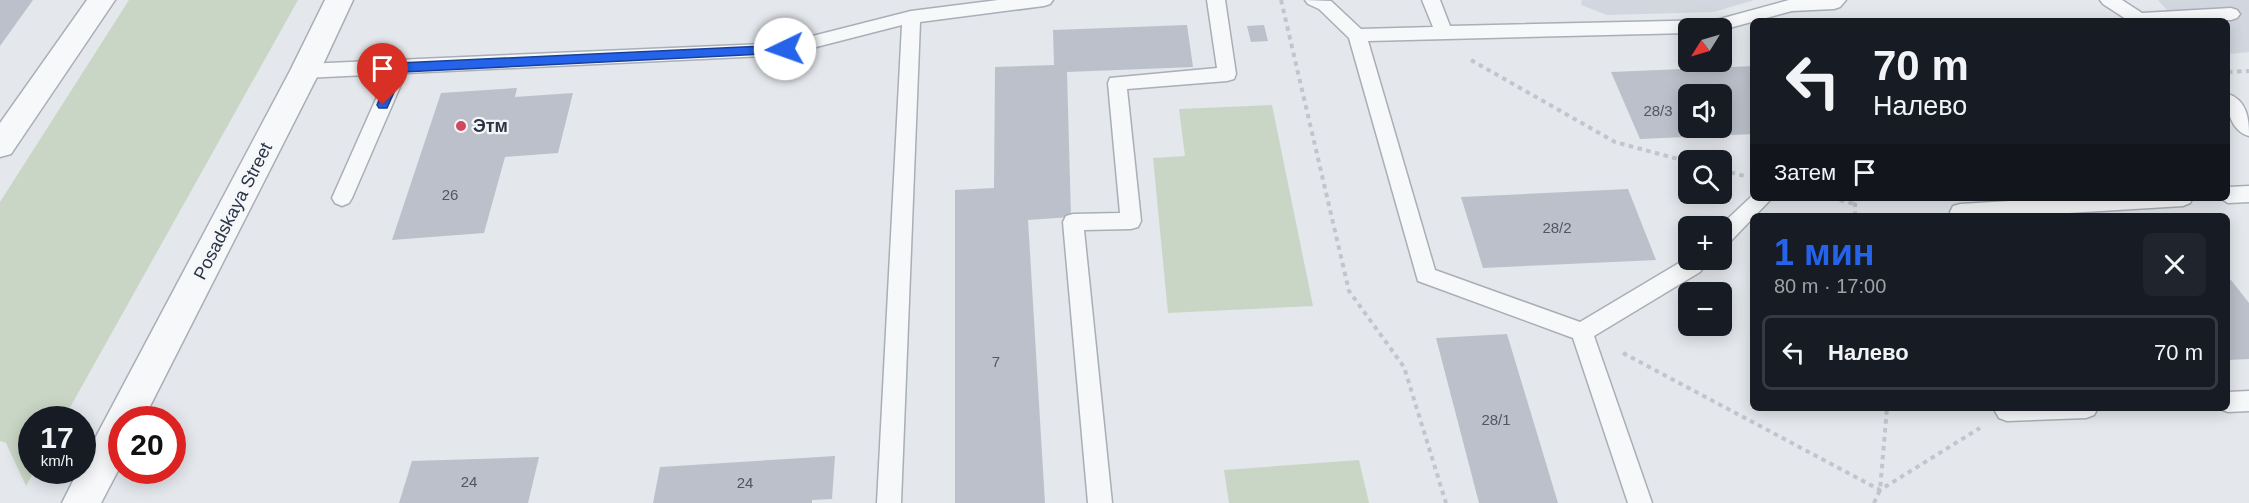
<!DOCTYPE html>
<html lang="ru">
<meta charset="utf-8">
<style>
:root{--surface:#171b24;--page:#20242c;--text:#f1f3f6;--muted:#9ea1a6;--line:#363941;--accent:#2563eb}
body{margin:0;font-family:Arial,sans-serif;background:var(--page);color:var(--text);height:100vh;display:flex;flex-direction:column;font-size:22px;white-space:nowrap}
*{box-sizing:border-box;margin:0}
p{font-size:20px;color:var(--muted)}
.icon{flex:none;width:33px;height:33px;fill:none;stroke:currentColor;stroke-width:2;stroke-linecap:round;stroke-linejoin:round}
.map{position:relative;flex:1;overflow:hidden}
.details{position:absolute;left:1750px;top:213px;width:480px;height:198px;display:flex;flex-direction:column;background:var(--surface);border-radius:9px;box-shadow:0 3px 15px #0003}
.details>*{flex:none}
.hud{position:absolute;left:1750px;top:18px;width:480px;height:183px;border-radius:9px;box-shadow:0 3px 15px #0003;background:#171b24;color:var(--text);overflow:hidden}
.needle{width:39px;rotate:233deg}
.controls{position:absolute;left:1678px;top:18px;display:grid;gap:12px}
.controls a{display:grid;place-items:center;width:54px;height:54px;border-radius:9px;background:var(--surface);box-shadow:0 3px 15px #0003;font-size:30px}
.speed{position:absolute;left:18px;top:406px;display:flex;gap:12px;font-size:30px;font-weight:700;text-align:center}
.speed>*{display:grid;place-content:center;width:78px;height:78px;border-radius:50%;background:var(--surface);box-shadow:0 3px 15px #0003;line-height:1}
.speed small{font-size:15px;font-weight:400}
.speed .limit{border:9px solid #d22;background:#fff;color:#111}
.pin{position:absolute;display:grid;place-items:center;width:51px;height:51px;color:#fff;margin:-62px -26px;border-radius:50% 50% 50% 0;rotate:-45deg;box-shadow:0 0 6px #0007}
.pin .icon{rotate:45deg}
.me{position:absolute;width:66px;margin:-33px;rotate:267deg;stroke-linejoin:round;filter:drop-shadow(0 0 4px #0008)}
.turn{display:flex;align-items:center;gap:21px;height:126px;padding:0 24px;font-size:27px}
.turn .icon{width:78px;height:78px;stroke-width:2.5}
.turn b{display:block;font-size:42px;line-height:51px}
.then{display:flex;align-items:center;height:57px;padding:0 24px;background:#0003;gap:12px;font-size:22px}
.round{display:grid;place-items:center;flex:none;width:63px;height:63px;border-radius:9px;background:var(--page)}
.headline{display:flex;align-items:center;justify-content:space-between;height:102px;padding:0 24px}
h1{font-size:36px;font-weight:700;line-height:45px;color:var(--accent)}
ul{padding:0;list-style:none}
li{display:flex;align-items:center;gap:18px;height:75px;margin:0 12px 9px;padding:0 12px;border:3px solid var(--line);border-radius:9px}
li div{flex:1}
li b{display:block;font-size:22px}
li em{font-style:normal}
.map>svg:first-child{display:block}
.built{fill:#d2d6de}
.green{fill:#c9d6c5}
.building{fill:#bbc0ca;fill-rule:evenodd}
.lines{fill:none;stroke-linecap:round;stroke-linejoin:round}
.service-casing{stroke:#a9aeb7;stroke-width:3}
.tertiary-casing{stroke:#a9aeb7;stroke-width:3}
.path{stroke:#c2c5cb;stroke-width:4;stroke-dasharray:4.5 4.5;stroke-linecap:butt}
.service{fill:#f7f8fa;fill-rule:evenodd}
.tertiary{fill:#f7f8fa;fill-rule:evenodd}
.route{fill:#2563eb;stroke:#184099;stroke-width:1.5}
.poi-dot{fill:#d1495b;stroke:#f4f6f9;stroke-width:2}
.labels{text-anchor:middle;stroke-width:4.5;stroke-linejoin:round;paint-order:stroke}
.number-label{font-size:15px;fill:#4f5766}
.poi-label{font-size:18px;font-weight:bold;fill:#2b3445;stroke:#f4f6f9;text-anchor:start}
.street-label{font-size:18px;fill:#2b3445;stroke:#f4f6f9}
</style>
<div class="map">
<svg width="2249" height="503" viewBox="0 0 2249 503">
<rect width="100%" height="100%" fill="#e4e7ec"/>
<!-- built -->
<g class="built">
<polygon points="1582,0 1754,0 1714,12 1607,15 1581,5"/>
<polygon points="2158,0 2249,0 2249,52 2228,54 2228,21 2177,21"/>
</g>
<!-- green -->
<g class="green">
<polygon points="129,0 298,0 63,420 32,420 32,471 34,471 26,486 6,443 0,441 0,202"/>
<polygon points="1272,105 1313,306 1168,313 1153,158 1185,156 1179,109"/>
<polygon points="1359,460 1369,503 1229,503 1224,470"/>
</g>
<!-- building -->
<g class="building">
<polygon points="0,0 33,0 0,46"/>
<polygon points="1187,25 1193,67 1067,72 1071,217 1028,220 1045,503 955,503 955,190 994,188 995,67 1054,65 1053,30"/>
<polygon points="1264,25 1268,41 1251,42 1247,26"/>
<path d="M 1754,66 L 1754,134 L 1640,139 L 1611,72 ZM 1689,94 L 1722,94 L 1722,128 L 1689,128 Z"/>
<polygon points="517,88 515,97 573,93 558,153 505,157 484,233 392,240 441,93"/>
<polygon points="1628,189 1656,260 1483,268 1461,197"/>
<polygon points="2228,280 2231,280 2249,303 2249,359 2228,360"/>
<polygon points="1507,334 1558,503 1479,503 1436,338"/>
<polygon points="835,456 832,499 812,500 812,503 653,503 660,467"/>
<polygon points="539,457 528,503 399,503 412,461"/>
</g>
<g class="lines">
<!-- service casing -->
<g class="service-casing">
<g id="service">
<polygon points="998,0 1053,0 1050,4 1044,6 920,22 901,503 877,503 902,25 785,55 406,73 352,198 349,203 342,206 335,203 332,198 387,74 305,78 298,76 296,71 298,66 305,64 785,43 911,11"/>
<polygon points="1207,0 1225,0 1236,74 1234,79 1227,81 1127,89 1141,221 1138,227 1131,229 1084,230 1112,503 1088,503 1063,222 1066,216 1073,214 1120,213 1108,83 1110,78 1217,68"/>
<polygon points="1305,0 1331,1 1361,29 1433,27 1422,0 1440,0 1450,26 1716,20 1789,0 1846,0 1840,7 1834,9 1792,11 1722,30 1722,28 1689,28 1689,33 1368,41 1435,270 1580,322 1689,257 1689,260 1709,260 1700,272 1594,336 1652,503 1628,503 1573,338 1418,281 1349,38 1319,9 1308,4"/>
<polygon points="2100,0 2122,0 2142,13 2231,8 2237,10 2240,14 2237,18 2231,20 2129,21 2103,4"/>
<path d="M 2228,94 C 2247,100 2249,119 2249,136 C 2231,131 2226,110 2228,94 Z"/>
<polygon points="2249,186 2249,202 2228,203 2220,198 2228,198 2228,187"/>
<polygon points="1754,194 1754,198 1772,198 1729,243 1722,245 1722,226 1720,226"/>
<polygon points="2059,198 2193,198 2190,203 2183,206 2021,216 1952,216 1950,212 1953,206 1960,204"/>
<polygon points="2249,391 2249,411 2228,412 2220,409 2228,408 2228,392"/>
<polygon points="1997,408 2098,408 2094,415 2086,418 2007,421 1999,418 1995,411"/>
</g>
</g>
<!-- tertiary casing -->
<g class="tertiary-casing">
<g id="tertiary">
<polygon points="87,0 115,0 11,154 0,157 0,123"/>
<polygon points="325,0 353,0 320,71 143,420 122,420 122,463 101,503 62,503 78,471 82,471 82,463 290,71"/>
</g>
</g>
<!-- path -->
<g class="path">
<polyline points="1281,0 1349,291 1404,367 1446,503"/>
<polyline points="1471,60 1615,142 1689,162"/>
<polyline points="2228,72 2249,71"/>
<polyline points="1722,170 1744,176"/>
<polyline points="1831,198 1855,204"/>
<polyline points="1855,216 1855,204 1858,198"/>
<polyline points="1623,353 1880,490 1980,428"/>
<polyline points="1874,503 1880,490 1887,408"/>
</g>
<!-- service -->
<use href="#service" class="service"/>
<!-- tertiary -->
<use href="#tertiary" class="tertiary"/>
</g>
<!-- route -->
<polygon class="route" points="785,45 791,49 785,53 403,72 387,108 379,108 377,105 393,68 399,63"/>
<!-- markers -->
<circle class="poi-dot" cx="461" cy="126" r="6"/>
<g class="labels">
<!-- number labels -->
<g class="number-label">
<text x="1658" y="116">28/3</text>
<text x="450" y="200">26</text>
<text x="1557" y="233">28/2</text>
<text x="996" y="367">7</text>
<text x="1496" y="425">28/1</text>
<text x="469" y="487">24</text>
<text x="745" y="488">24</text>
</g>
<!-- poi labels -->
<g class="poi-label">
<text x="473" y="132">Этм</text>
</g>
<!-- street labels -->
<g class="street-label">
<text transform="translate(233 211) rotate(-63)" y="6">Posadskaya Street</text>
</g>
</g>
</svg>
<div class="controls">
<a><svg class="needle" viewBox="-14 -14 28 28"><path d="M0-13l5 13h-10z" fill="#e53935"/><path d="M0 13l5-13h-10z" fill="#9ea1a6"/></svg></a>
<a><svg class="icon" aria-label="sound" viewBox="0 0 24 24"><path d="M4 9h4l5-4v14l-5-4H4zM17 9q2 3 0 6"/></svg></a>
<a><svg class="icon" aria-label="search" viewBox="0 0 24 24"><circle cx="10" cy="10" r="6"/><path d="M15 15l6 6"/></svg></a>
<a>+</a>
<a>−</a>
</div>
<div class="speed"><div>17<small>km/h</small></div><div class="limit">20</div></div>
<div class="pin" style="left:383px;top:105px;background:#d93025"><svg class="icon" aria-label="arrive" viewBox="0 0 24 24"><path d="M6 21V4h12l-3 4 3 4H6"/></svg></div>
<svg class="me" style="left:785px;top:49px" viewBox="-20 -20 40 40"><circle r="19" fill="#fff"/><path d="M0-13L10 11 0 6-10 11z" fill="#2563eb"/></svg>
<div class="hud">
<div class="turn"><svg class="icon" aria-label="left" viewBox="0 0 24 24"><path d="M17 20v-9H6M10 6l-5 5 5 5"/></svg><div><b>70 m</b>Налево</div></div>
<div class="then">Затем<svg class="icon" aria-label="arrive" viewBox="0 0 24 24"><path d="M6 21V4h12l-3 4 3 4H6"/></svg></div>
</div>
<section class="details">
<div class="headline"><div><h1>1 мин</h1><p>80 m · 17:00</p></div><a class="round"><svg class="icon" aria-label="close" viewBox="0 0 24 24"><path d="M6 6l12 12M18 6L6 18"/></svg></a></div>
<ul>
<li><svg class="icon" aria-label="left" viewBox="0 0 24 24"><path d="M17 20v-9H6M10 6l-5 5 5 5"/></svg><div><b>Налево</b></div><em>70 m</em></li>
</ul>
</section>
</div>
